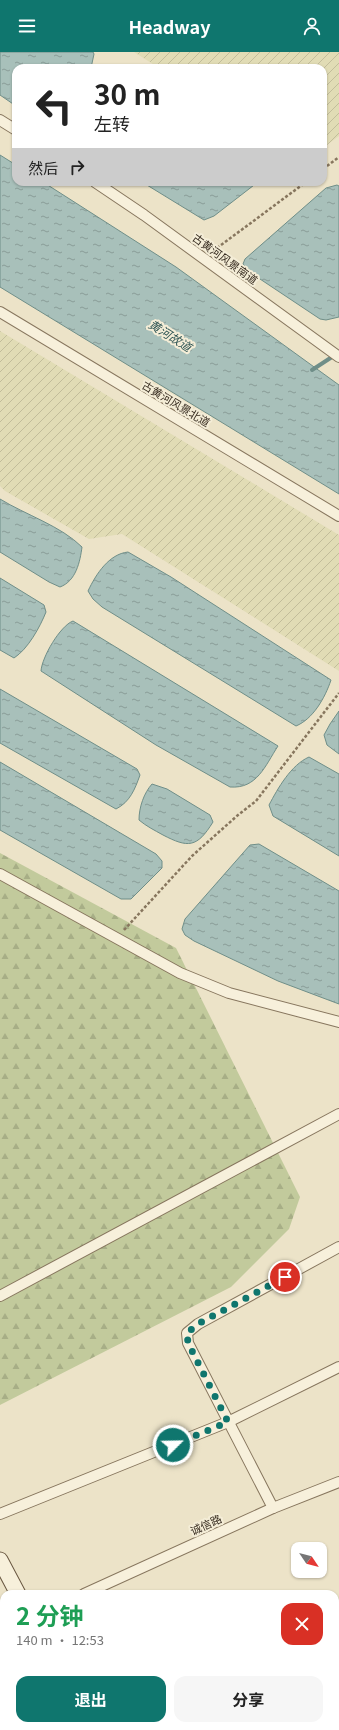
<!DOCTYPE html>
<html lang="zh">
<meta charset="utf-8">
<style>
:root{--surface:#fff;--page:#f6f6f6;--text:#222;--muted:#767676;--accent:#0f766e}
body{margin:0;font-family:Georgia,"Noto Sans SC",serif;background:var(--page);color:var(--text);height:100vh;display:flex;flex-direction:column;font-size:15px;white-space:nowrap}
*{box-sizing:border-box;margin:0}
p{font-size:13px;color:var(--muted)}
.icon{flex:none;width:22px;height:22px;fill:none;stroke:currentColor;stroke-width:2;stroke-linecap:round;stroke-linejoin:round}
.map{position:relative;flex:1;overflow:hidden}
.details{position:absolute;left:0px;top:1538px;width:339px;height:140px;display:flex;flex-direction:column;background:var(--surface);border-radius:12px 12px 0 0;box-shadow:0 1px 3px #0004}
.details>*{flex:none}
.top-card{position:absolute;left:12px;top:12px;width:315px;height:122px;border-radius:12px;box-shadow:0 1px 3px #0004;background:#fff;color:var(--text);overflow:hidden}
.needle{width:26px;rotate:125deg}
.buttons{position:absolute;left:291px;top:1490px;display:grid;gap:8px}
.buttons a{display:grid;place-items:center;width:36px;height:36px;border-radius:8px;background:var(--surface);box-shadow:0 1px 3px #0004;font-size:20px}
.pin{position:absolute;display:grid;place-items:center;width:34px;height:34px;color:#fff;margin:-17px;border:2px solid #fff;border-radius:50%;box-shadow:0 1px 4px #0007}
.me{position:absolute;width:44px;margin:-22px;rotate:67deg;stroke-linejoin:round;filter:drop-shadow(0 0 3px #0008)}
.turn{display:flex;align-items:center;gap:14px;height:84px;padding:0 16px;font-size:18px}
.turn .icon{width:52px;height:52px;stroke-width:2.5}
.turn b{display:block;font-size:28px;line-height:34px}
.then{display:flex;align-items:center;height:38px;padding:0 16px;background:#0003;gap:8px;font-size:15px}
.round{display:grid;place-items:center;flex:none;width:42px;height:42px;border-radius:12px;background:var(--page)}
.overview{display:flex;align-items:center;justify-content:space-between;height:68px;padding:0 16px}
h1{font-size:24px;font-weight:700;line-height:30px;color:#1e9e55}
.primary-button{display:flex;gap:8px;margin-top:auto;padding:8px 16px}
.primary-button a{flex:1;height:46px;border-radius:12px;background:var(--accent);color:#fff;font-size:16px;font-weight:700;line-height:46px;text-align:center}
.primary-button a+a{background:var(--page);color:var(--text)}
header{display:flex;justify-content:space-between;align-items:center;height:52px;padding:0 16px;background:var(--accent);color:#fff;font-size:18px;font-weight:700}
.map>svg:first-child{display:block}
.farmland{fill:url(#farmland-furrows)}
.forest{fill:url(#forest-firs)}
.water{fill:url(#water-ripples);stroke:#6f8e88}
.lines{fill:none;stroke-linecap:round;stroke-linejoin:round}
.stream{stroke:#6f8e88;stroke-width:4}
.lane-casing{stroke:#87765e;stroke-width:7}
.street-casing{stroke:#87765e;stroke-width:12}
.secondary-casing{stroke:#695741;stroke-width:17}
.path{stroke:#87765e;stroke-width:2.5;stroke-dasharray:3 2;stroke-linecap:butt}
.lane{stroke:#f7f0db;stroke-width:5}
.street{stroke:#f7f0db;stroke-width:10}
.secondary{stroke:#f7f0db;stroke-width:15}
.route{stroke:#0f766e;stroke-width:7;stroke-dasharray:0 12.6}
.labels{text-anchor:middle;stroke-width:4;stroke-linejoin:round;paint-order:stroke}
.street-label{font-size:11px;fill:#382d21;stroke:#f4edd7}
.water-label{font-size:12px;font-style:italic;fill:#315756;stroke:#f4edd7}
</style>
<header><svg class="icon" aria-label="menu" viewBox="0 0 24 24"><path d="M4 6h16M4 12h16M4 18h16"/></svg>Headway<svg class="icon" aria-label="person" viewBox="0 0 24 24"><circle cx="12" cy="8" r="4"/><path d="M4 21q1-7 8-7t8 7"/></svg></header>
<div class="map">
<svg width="339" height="1678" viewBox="0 0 339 1678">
<defs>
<pattern id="farmland-furrows" width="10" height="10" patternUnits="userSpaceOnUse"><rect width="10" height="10" fill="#e1dcb5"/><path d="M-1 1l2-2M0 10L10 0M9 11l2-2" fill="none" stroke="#c2bd9b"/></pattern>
<pattern id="forest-firs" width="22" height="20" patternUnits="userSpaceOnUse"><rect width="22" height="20" fill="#c2ca9c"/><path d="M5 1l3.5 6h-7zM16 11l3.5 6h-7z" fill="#a7ae86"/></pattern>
<pattern id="water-ripples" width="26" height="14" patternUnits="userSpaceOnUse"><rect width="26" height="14" fill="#a8c0ba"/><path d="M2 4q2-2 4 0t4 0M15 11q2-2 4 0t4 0" fill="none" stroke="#8a9c97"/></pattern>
</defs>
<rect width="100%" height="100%" fill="#ece3c8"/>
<!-- farmland -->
<g class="farmland">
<polygon points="134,0 339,0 339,84 323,96 323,16 159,16"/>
<polygon points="0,279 339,483 339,619 122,482 89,487 5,439 0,434"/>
</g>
<!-- forest -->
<polygon class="forest" points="0,801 176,896 300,1145 289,1177 231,1235 0,1353"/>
<!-- water -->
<g class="water">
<polygon points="0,0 93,0 94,2 91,16 16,16 16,54 0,43"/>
<polygon points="0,103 16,113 16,130 43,130 176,215 339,333 339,442 0,235"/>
<polygon points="142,130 258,130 214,164 204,168"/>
<polygon points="337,133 339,134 339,265 326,268 320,267 254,223 243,212 245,207 326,136"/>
<path d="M 0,447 C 26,463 61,474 82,495 C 80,510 76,529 60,535 L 49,530 L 0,500 Z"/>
<path d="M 128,500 L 171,525 L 331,628 C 325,646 313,667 296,674 L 102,555 L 93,547 L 88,539 C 96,522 109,502 128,500 Z"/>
<path d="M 0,526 L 44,553 L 46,560 C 40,575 28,597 14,606 L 0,598 Z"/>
<path d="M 73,569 L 278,694 C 265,714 257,737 230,735 L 156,693 L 41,619 C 42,605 60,574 73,569 Z"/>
<path d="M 0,637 L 137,717 L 140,723 C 135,737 130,750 116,757 L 0,691 Z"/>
<polygon points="339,659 339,702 327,693 324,683 330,672"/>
<path d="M 309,705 L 339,722 L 339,804 L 273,764 L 269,753 C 278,736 291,713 309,705 Z"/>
<polygon points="0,710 156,802 162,809 162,816 131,847 121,847 0,778"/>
<path d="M 152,732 L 167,737 L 210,763 L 213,770 C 197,796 188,796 163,783 C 154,778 146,774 139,768 C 139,755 144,741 152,732 Z"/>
<polygon points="259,792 339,839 339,952 278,929 194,889 185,883 182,877 185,867 250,793"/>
</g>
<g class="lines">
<!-- stream -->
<polyline class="stream" points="312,318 335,303"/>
<!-- lane casing -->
<g class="lane-casing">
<g id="lane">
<polyline points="335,1661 339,1660"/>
<polyline points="155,1678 163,1674"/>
<polyline points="296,1678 306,1674"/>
</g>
</g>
<!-- street casing -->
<g class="street-casing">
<g id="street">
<polyline points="0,68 16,78"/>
<polyline points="95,130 144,163 339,305"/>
<polyline points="0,260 339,464"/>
<polyline points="0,822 180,921 229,941 339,970"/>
<polyline points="0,1244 339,1062"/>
<polyline points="273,1456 188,1291 187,1281 198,1272 339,1195"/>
<polyline points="0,1462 228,1370 339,1315"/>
<polyline points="84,1542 273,1456 339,1430"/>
<polyline points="0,1579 4,1577"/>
</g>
</g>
<!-- secondary casing -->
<g class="secondary-casing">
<g id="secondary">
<polyline points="0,1508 18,1542"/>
<polyline points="84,1674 86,1678"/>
</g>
</g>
<!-- path -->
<g class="path">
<polyline points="323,117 339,105"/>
<polyline points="213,199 306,130"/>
<polyline points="124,878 192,804 238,763 256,749 339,641"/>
</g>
<!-- lane -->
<use href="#lane" class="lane"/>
<!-- street -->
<use href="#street" class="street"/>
<!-- secondary -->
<use href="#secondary" class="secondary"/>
</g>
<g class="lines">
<!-- route -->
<polyline class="route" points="173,1393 228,1370 188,1291 187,1281 198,1272 285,1225"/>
</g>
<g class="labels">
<!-- street labels -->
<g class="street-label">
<text transform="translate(225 207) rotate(36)" y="4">古黄河风景南道</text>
<text transform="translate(176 352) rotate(31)" y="4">古黄河风景北道</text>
<text transform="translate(206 1473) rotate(-25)" y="4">诚信路</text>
</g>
<!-- water labels -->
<g class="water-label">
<text transform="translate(170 284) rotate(32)" y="4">黄河故道</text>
</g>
</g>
</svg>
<div class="buttons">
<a><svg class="needle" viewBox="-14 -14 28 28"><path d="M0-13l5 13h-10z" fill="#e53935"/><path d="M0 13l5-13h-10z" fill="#767676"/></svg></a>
</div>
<div class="pin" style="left:285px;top:1225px;background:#d93025"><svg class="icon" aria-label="arrive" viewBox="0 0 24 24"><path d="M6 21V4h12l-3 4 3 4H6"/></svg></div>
<svg class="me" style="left:173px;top:1393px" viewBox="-20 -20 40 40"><circle r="17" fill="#0f766e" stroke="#fff" stroke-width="3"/><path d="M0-11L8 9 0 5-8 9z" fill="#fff"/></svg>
<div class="top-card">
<div class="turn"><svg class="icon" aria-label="left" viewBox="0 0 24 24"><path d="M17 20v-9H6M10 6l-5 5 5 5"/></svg><div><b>30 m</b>左转</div></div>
<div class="then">然后<svg class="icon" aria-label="right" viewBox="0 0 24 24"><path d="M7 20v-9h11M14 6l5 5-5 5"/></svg></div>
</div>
<section class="details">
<div class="overview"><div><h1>2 分钟</h1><p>140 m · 12:53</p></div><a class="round" style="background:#d93025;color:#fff"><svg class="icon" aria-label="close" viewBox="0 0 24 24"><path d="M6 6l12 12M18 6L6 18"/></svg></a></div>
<div class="primary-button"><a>退出</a><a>分享</a></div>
</section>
</div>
